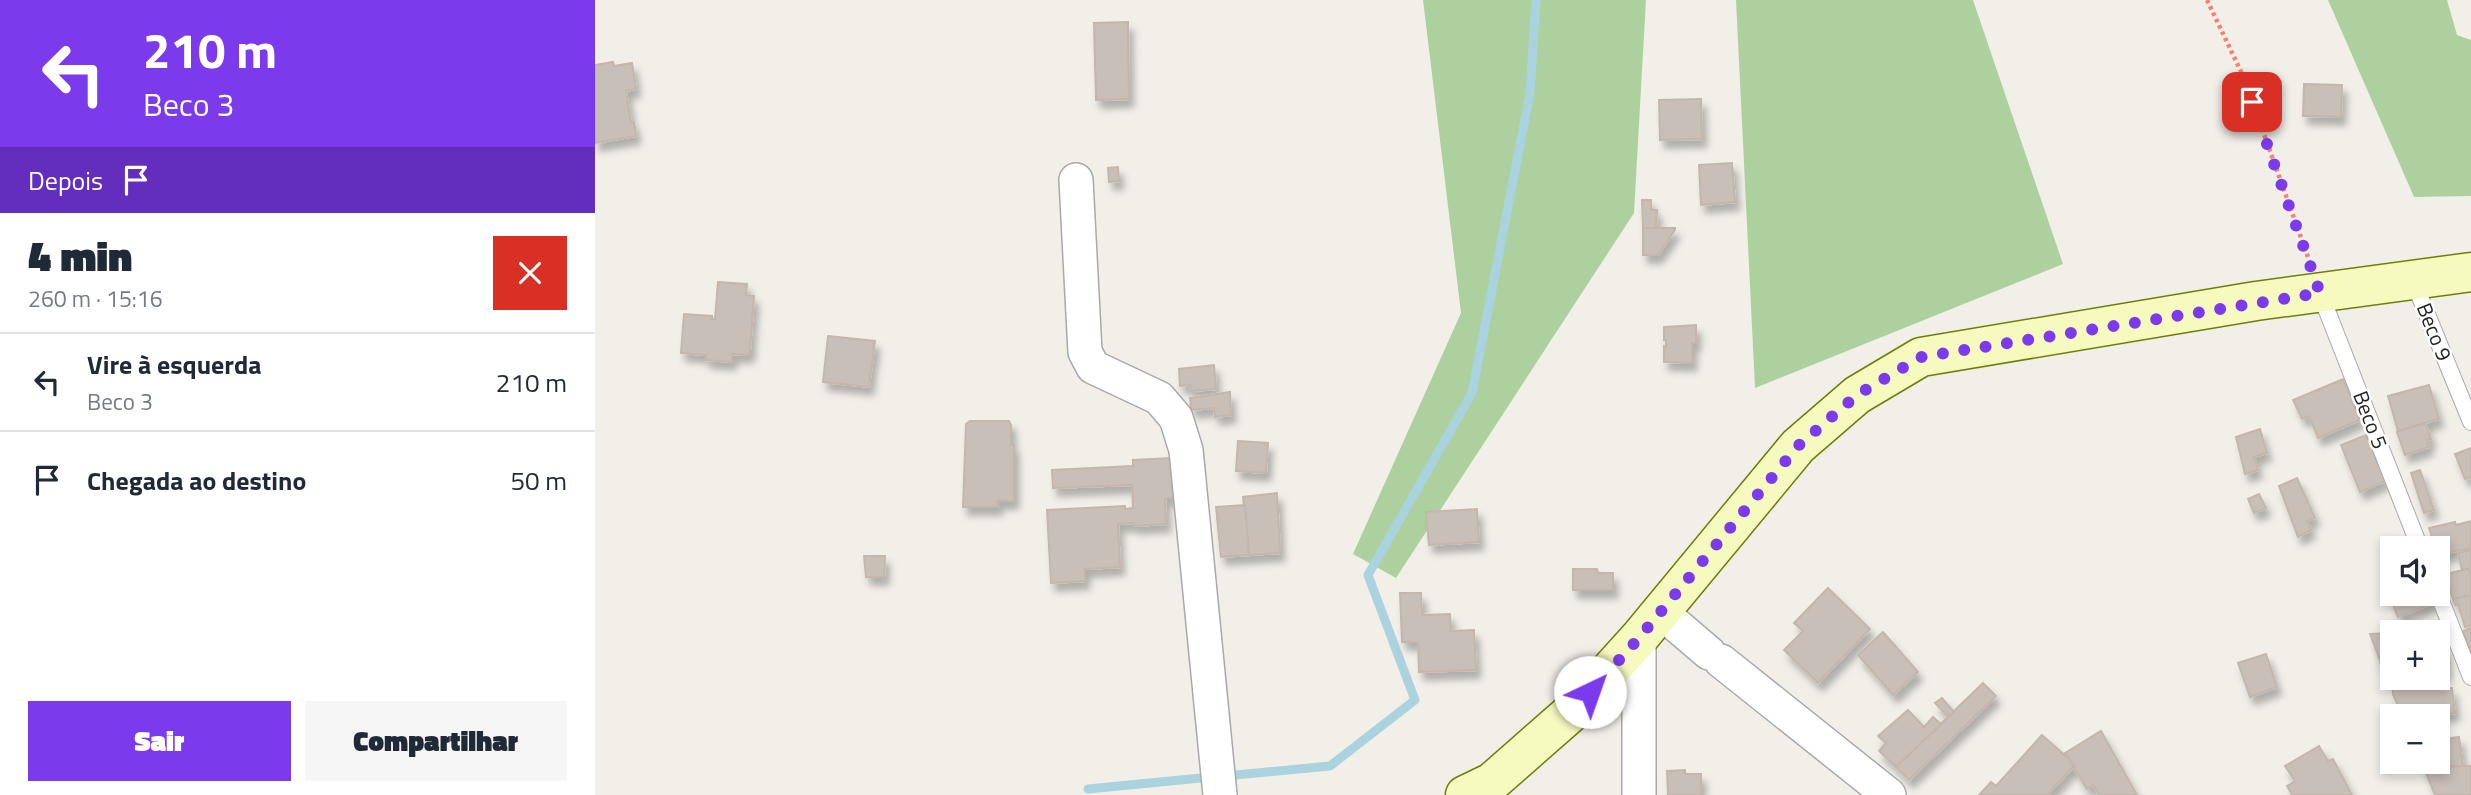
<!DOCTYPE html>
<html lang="pt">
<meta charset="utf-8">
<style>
:root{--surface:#fff;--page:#f6f6f7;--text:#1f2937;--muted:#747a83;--line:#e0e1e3;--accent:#7c3aed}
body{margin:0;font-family:"Titillium Web",sans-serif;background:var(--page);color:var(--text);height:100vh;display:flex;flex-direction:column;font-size:26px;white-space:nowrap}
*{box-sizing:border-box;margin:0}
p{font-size:23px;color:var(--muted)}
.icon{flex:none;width:38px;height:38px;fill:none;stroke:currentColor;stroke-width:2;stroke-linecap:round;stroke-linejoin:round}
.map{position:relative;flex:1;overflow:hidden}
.panel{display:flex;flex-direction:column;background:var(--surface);width:595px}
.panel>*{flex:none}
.banner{background:#7c3aed;color:#fff;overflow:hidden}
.controls{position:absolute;left:1785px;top:536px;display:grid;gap:14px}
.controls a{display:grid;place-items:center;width:70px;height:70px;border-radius:0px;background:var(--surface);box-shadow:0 4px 10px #0003;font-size:35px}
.pin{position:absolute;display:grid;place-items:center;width:60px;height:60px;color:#fff;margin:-30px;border-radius:14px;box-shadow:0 4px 10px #0006}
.me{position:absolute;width:77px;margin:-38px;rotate:42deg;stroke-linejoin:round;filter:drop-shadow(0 0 5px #0008)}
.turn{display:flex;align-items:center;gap:24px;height:147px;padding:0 28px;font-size:32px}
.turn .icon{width:91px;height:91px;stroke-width:2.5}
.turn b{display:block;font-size:49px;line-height:60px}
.then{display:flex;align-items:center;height:66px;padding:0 28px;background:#0003;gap:14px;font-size:26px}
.round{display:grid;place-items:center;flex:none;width:74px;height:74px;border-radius:0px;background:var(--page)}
.overview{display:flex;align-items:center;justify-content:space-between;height:119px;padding:0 28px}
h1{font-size:42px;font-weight:800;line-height:52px}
.cta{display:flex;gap:14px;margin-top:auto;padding:14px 28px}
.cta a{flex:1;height:80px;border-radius:0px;background:var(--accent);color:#fff;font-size:28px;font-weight:800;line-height:80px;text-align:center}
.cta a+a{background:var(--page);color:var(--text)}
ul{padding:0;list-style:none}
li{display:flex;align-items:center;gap:21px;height:98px;padding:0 28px;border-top:2px solid var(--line)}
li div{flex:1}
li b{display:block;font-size:26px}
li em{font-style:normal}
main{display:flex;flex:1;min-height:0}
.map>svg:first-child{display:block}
.forest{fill:#add19e}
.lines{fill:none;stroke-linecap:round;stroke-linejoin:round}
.stream{stroke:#aad3df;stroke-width:9}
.building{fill:#c7bfb8;stroke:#c4b6ab;stroke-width:2;filter:url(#shadow)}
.service-casing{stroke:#a9a9a9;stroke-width:18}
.minor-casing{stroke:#a9a9a9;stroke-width:36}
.secondary-casing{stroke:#707d05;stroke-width:41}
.path{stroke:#fa8072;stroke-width:4.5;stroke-dasharray:3.5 3.5;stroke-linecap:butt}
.service{stroke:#fff;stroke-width:16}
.minor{stroke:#fff;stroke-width:33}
.secondary{stroke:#f7fabf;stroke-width:38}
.route{stroke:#7c3aed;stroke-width:12;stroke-dasharray:0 21.6}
.labels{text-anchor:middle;stroke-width:5;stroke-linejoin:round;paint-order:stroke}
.street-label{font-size:21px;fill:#222;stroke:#fff}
</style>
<main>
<section class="panel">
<div class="banner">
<div class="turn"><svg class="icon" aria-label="left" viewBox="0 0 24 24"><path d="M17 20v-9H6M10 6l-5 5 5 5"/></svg><div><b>210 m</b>Beco 3</div></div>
<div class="then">Depois<svg class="icon" aria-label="arrive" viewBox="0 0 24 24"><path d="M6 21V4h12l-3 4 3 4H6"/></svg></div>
</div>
<div class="overview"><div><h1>4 min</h1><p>260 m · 15:16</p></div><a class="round" style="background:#d93025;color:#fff"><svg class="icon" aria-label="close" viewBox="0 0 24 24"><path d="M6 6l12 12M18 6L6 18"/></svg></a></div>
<ul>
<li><svg class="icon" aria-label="left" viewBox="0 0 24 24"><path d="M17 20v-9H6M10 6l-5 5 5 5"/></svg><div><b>Vire à esquerda</b><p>Beco 3</p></div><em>210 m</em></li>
<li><svg class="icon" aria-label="arrive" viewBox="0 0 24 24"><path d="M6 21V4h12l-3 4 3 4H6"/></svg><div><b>Chegada ao destino</b></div><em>50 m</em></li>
</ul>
<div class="cta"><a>Sair</a><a>Compartilhar</a></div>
</section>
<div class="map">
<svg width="1876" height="795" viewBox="0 0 1876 795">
<defs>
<filter id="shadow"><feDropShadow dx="4.5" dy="8" stdDeviation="3.5" flood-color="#0004"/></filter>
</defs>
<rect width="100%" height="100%" fill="#f2efe9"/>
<!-- forest -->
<g class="forest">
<polygon points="828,0 1051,0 1039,213 801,578 758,554 866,313"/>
<polygon points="1141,0 1378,0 1468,264 1160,388"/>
<polygon points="1733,0 1852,0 1862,35 1876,40 1876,196 1819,197"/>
</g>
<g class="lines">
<!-- stream -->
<g class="stream">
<polyline points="630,776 735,766 820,700 773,575 877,393 935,93 941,0"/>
<polyline points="493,789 616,777"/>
</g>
</g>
<!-- building -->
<g class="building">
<polygon points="533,22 534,99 501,100 499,23"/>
<polygon points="18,62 19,66 37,63 41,89 31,91 36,123 39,122 41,136 0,143 0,65"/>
<polygon points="1709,84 1747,85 1746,117 1708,116"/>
<polygon points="1106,99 1107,139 1065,140 1064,100"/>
<polygon points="1137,163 1140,202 1106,205 1104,165"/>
<polygon points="523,167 524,181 514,182 513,168"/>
<polygon points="1047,200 1056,200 1056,210 1062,210 1061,228 1048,228"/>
<polygon points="1048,228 1080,228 1080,230 1063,255 1048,255"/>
<polygon points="123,282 152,284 151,295 159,296 155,351 153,355 137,354 137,362 111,360 111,355 86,353 89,314 117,316 117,319 120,319"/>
<polygon points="1101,325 1101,343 1097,343 1097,363 1069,362 1069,346 1071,347 1071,340 1069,340 1069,327"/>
<polygon points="233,336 280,341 274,387 228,382"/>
<polygon points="619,365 621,389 596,391 595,385 585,386 584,369"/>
<polygon points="1748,379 1765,420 1723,438 1714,416 1707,419 1698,400"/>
<polygon points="1834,385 1844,419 1803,431 1793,396"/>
<polygon points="635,392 636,415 620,417 619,408 596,410 595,398"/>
<polygon points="375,421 414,421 416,425 416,445 419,445 419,501 402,501 403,507 368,507 371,424"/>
<polygon points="1830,423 1836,439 1832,440 1834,447 1810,455 1802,432"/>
<polygon points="1665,429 1672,453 1659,457 1663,470 1650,474 1641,437"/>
<polygon points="1771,435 1790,481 1765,492 1746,445"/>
<polygon points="643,441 673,443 671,473 641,471"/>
<polygon points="1876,448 1876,478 1875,477 1870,479 1860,454"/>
<polygon points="576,458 578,498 570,498 571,524 539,526 539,523 523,524 525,567 490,569 490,581 456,583 452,510 530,506 530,509 538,508 537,485 458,488 457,470 538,466 538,460"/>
<polygon points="1825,470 1839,510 1829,513 1816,473"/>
<polygon points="1702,478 1720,518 1712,521 1716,530 1703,537 1684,486"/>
<polygon points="682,493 685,553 654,555 648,497"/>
<polygon points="1664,494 1671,508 1659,513 1653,499"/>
<polygon points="650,505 654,555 626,557 621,507"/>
<polygon points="882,509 884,542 834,545 831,512"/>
<polygon points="1876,521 1876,548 1843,555 1843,548 1841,548 1834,528 1860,522 1861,525"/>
<polygon points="1876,550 1876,568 1867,570 1863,553"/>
<polygon points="269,556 290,556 289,577 271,577"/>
<polygon points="978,569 1002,569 1003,573 1018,573 1018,590 978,590"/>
<polygon points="1873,569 1876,575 1876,595 1858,599 1850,574"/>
<polygon points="1797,570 1797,593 1835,593 1839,603 1803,617 1786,575"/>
<polygon points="1233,588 1275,629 1223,683 1189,650 1208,631 1199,623"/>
<polygon points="805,593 826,593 827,615 855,614 856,631 879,630 881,670 824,672 823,642 807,642"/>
<polygon points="1876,595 1876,625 1870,627 1863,604 1860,605 1858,599"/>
<polygon points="1876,628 1876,654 1868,631"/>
<polygon points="1288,632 1323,672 1298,695 1263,655"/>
<polygon points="1797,633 1797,674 1790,674 1775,634"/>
<polygon points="1843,646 1850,646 1851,672 1843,673"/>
<polygon points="1671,654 1682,687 1655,697 1643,663"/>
<polygon points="1793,674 1797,674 1797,677 1836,677 1836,689 1857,688 1860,713 1807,716 1798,694 1797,679 1793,679"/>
<polygon points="1388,683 1401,696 1314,780 1301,767"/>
<polygon points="1347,698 1359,712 1353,717 1340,703"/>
<polygon points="1313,710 1329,727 1338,717 1346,724 1301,767 1284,751 1291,743 1283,736"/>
<polygon points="1506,731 1542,795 1504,795 1498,785 1492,789 1470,753"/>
<polygon points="1447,735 1474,759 1479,766 1452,795 1384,795 1396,782 1401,786"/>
<polygon points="1864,737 1868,766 1829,768 1826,761 1843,761 1843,740"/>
<polygon points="1724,746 1733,761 1738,759 1757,795 1697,795 1692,786 1700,781 1690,766"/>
<polygon points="1868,766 1876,766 1876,795 1840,795 1829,768"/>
<polygon points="1090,770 1090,774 1106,774 1106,795 1073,795 1072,771"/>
</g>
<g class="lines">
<!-- service casing -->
<g class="service-casing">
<g id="service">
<polyline points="1818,280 1876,422"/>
<polyline points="1725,293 1825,548"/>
<polyline points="1843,593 1876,677"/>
</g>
</g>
<!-- minor casing -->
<g class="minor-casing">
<g id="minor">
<polyline points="481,180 490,352 498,367 564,398 581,418 591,450 625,795"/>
<polyline points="1066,612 1114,653"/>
<polyline points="1126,661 1294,795"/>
<polyline points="1044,795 1044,638"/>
</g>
</g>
<!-- secondary casing -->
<g class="secondary-casing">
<polyline id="secondary" points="870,795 897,782 979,710 1044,638 1203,446 1262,395 1326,357 1661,301 1876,272"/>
</g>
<!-- path -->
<polyline class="path" points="1612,0 1649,78 1715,263"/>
<!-- service -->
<use href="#service" class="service"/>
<!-- minor -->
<use href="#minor" class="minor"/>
<!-- secondary -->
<use href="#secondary" class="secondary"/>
</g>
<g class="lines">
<!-- route -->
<polyline class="route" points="995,692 1044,638 1203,446 1262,395 1326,357 1725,293 1657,102"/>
</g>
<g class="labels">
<!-- street labels -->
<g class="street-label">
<text transform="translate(1839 332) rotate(68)" y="7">Beco 9</text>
<text transform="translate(1775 420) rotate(69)" y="7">Beco 5</text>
</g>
</g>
</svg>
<div class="controls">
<a><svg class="icon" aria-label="sound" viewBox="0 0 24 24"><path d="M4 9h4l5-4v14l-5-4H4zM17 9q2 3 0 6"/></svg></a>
<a>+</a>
<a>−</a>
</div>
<div class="pin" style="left:1657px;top:102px;background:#d93025"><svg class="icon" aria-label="arrive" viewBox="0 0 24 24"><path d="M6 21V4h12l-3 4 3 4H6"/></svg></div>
<svg class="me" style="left:995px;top:692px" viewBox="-20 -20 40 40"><circle r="19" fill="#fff"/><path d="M0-13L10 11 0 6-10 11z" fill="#7c3aed"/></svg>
</div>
</main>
